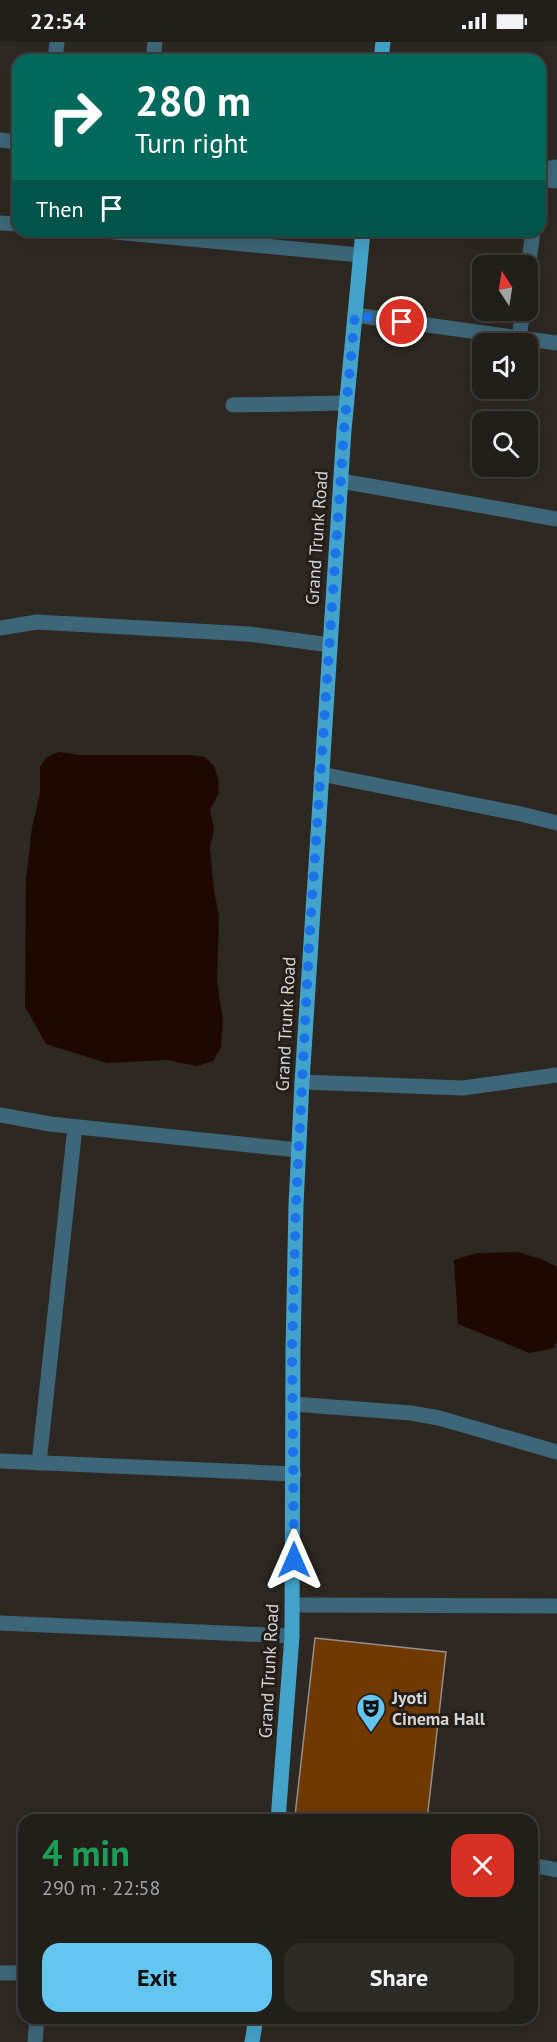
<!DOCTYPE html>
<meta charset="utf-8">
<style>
:root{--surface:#221e1a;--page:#2e2b27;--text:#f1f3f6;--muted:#a2a2a2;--line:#3f3c39;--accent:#64c5ee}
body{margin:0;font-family:"PT Sans",sans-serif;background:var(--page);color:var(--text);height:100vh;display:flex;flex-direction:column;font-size:22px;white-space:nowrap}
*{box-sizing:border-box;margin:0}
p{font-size:20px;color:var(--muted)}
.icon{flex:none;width:33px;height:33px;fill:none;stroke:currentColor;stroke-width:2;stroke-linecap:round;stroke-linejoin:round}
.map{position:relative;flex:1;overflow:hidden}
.side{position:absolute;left:18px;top:1772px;width:520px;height:210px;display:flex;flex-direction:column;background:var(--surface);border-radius:18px;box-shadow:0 6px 24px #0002,0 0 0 2px var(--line)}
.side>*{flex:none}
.hud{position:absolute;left:12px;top:12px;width:534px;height:183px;border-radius:18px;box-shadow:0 6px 24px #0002,0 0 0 2px var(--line);background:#00695c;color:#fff;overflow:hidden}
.needle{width:39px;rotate:348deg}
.tools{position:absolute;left:472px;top:213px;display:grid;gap:12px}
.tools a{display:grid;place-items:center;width:66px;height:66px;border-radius:12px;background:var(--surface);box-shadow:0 6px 24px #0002,0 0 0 2px var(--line);font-size:30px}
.pin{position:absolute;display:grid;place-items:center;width:51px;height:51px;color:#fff;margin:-26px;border:3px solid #fff;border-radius:50%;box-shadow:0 2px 6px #0007}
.me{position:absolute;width:66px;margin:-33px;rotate:0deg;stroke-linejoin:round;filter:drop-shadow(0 0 4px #0008)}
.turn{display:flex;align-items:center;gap:21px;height:126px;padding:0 24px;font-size:27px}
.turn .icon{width:78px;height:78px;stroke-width:2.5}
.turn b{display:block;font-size:42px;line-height:51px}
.then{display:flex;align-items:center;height:57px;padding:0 24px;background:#0003;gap:12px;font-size:22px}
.round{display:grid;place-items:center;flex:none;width:63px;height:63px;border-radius:18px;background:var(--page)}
.headline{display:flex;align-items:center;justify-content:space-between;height:102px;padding:0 24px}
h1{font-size:36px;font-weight:600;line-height:45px;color:#1e9e55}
.primary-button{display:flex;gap:12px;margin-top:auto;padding:12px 24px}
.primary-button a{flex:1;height:69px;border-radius:18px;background:var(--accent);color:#111;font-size:24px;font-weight:600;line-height:69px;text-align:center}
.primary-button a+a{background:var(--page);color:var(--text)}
.status{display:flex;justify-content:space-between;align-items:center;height:42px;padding:0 30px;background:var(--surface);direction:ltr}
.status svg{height:16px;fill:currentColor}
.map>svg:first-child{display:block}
.water{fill:#1e0800}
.building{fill:#6f3900;stroke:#958e89;stroke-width:1.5}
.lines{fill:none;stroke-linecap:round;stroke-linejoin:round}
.minor{stroke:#3d6779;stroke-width:15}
.tertiary{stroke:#3d6779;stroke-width:15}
.primary{stroke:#44a3ca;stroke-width:15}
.route{stroke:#1a73e8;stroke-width:10;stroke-dasharray:0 18}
.labels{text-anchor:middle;stroke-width:6;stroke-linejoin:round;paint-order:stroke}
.street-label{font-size:18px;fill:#d6d2cf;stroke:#241e1a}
.poi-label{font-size:18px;font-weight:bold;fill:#d6d2cf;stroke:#241e1a;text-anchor:start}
</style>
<div class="status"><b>22:54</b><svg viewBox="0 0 49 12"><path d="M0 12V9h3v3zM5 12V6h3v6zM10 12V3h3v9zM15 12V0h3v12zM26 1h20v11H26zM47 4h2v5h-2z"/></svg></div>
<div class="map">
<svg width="557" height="2000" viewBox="0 0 557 2000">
<rect width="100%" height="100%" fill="#2e2823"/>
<!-- water -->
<g class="water">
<polygon points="59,710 79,713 192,713 205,715 214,724 218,736 219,751 210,768 214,787 210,806 214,849 219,873 217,940 223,979 221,1005 213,1019 197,1024 167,1018 107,1021 46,1002 25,965 26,837 32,786 40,751 40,725 47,715"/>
<polygon points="517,1210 541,1217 557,1225 557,1297 554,1306 530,1311 458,1282 454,1218 477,1211"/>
</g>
<!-- building -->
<polygon class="building" points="315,1596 446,1610 427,1778 324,1778 295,1774"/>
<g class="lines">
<!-- minor -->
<g class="minor">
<polyline points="55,18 57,0"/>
<polyline points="153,18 155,0"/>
<polyline points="0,98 18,100"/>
<polyline points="540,128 557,125"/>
<polyline points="540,137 557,139"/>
<polyline points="0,181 18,182"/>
<polyline points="104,189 360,213"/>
<polyline points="528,227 533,189"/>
<polyline points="355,273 557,301"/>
<polyline points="519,296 523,268"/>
<polyline points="233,363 347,361"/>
<polyline points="341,439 557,477"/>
<polyline points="0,586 37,580 249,592 330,603"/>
<polyline points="321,732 521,772 557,781"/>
<polyline points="302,1040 463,1046 557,1033"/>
<polyline points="0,1073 50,1082 298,1108"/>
<polyline points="293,1362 411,1371 439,1376 557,1410"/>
<polyline points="0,1419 294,1432"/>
<polyline points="39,1421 75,1085"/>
<polyline points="293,1563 557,1564"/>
<polyline points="278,1776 293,1778"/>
<polyline points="532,1823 557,1828"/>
<polyline points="0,1931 24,1931"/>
<polyline points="35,2000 37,1976"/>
</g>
<!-- tertiary -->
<polyline class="tertiary" points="0,1581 292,1594"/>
<!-- primary -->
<g class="primary">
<polyline points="381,18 383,0"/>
<polyline points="278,1778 292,1594 293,1308 296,1163 302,1040 344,388 363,189"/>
<polyline points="252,2000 256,1976"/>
</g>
</g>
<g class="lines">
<!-- route -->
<polyline class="route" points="294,1518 292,1308 296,1163 309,903 344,388 355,273 402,280"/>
</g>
<!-- icons -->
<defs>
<g id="theatre-pin" transform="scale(1.5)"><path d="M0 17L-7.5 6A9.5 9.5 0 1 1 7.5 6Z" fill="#64c5ee" stroke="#241e1a"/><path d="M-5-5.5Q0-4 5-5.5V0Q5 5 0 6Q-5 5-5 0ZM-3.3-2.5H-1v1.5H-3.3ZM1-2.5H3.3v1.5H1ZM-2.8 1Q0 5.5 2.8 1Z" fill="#111"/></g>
</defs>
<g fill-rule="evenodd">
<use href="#theatre-pin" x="371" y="1666"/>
</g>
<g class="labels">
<!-- street labels -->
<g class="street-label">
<text transform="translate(317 496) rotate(-86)" y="6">Grand Trunk Road</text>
<text transform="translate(286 982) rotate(-87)" y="6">Grand Trunk Road</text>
<text transform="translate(269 1629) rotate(-87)" y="6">Grand Trunk Road</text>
</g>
<!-- poi labels -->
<g class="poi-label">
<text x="392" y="1662">Jyoti<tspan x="392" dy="21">Cinema Hall</tspan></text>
</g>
</g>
</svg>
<div class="tools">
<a><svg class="needle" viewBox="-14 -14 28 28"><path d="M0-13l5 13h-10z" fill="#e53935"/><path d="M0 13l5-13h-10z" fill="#a2a2a2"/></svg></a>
<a><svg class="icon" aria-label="sound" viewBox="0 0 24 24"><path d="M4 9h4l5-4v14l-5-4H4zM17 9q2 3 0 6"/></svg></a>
<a><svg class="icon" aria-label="search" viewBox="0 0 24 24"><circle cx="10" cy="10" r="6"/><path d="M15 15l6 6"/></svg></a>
</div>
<div class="pin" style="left:402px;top:280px;background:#d93025"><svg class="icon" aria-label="arrive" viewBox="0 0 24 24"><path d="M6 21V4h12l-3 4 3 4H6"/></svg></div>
<svg class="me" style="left:294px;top:1518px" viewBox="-20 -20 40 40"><path d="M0-17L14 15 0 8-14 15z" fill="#1a73e8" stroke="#fff" stroke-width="4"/></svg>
<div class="hud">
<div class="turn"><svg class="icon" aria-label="right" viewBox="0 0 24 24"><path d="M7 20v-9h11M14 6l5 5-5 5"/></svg><div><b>280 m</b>Turn right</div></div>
<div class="then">Then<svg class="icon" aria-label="arrive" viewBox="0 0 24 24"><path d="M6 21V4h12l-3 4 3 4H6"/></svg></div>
</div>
<section class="side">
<div class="headline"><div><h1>4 min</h1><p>290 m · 22:58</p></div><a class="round" style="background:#d93025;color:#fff"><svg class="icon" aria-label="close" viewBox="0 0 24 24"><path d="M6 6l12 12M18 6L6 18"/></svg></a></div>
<div class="primary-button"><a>Exit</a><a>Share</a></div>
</section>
</div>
